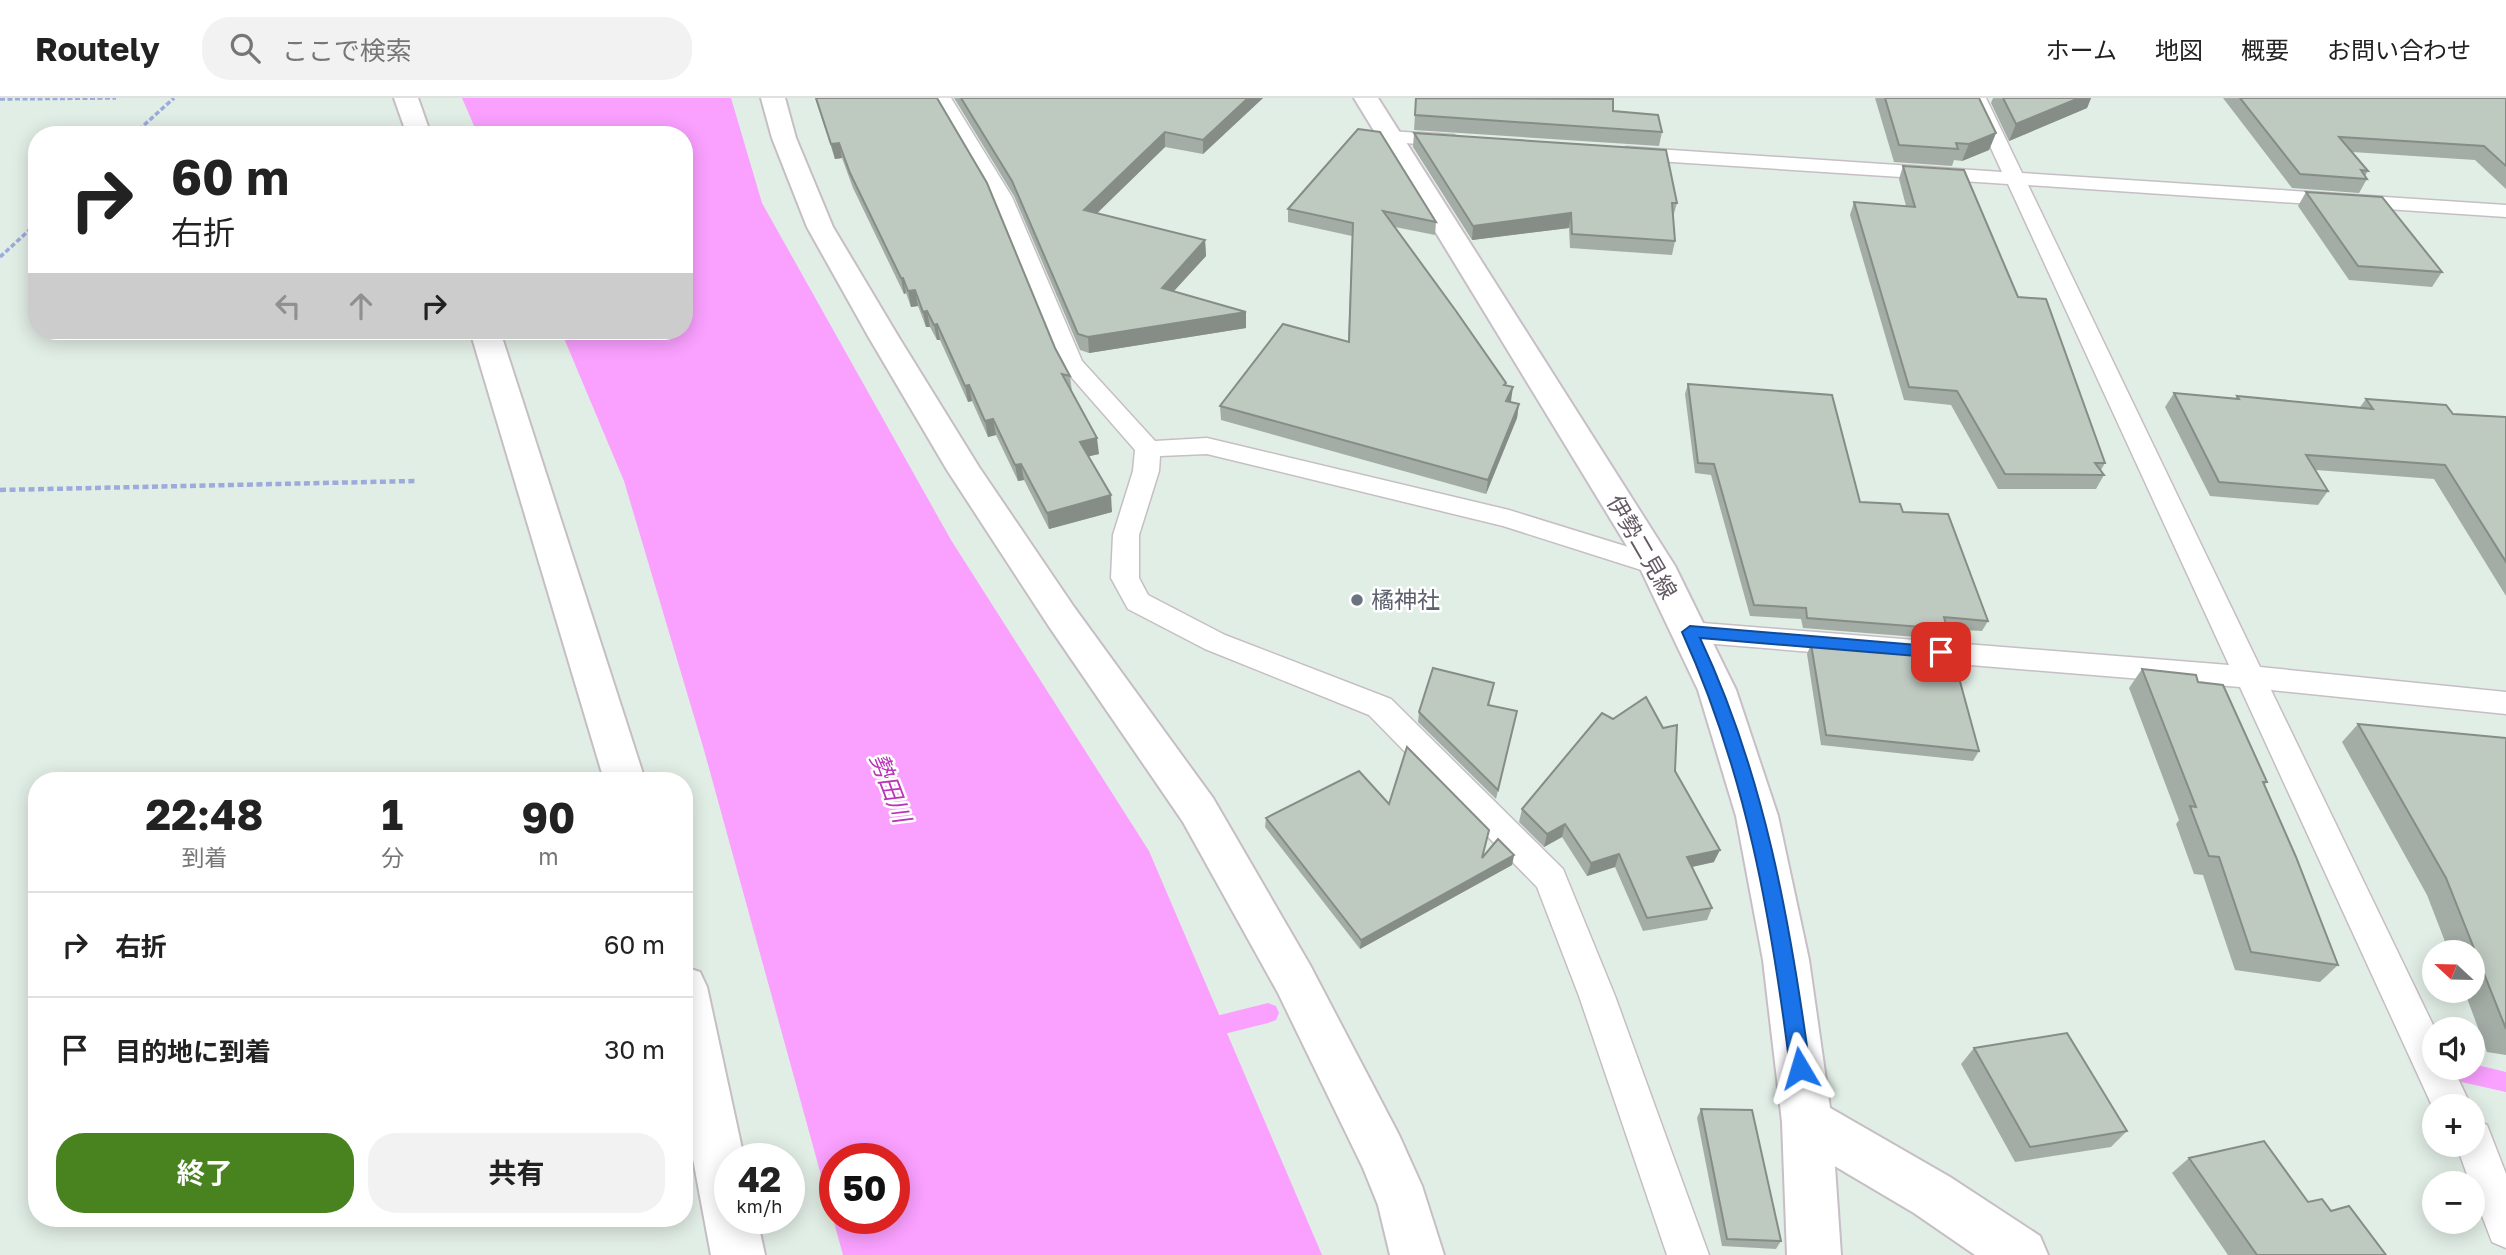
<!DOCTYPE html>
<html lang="ja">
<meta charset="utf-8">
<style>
:root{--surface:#fff;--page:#f2f2f2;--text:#222;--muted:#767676;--line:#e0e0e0;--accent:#49831f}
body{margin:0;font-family:"Golos Text","Noto Sans JP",sans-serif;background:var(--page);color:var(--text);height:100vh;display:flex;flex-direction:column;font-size:26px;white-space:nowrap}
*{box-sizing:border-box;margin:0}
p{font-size:23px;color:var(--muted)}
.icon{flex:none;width:38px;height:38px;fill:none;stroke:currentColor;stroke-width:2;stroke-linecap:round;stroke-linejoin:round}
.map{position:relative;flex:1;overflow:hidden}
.panel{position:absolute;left:28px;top:674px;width:665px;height:455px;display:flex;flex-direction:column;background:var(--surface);border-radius:28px;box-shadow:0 4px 18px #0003}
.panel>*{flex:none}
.top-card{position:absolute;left:28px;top:28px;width:665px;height:214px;border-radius:28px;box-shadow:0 4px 18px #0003;background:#fff;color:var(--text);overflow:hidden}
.needle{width:46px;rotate:292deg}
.fabs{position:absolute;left:2422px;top:842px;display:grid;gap:14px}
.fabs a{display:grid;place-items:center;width:63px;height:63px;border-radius:50%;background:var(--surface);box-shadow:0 4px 18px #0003;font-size:35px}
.speed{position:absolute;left:714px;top:1045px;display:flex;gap:14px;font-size:35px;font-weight:700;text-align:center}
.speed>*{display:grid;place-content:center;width:91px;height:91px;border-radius:50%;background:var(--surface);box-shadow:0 4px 18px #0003;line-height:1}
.speed small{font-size:18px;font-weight:400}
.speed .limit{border:10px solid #d22;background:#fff;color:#111}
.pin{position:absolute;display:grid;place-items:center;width:60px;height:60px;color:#fff;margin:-30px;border-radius:14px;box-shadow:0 4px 10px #0006}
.me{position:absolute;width:77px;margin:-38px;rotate:353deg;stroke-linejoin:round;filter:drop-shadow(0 0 5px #0008)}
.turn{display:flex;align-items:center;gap:24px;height:147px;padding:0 28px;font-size:32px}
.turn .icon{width:91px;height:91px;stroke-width:2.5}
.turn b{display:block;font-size:49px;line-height:60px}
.lanes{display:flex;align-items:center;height:66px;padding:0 28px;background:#0003;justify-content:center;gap:35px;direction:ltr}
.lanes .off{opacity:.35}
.eta{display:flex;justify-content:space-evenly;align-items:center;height:119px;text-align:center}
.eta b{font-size:42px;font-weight:700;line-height:49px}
.button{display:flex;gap:14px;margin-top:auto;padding:14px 28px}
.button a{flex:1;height:80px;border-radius:28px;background:var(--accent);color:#fff;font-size:28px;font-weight:700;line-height:80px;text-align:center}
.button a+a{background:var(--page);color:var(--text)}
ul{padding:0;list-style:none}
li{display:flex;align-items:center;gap:21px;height:105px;padding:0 28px;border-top:2px solid var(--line)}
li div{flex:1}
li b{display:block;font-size:26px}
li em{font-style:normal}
header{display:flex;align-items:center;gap:42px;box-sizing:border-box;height:98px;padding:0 35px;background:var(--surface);border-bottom:2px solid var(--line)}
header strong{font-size:33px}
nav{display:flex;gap:38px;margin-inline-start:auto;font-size:24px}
.search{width:490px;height:63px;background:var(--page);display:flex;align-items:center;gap:18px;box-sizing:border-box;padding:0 24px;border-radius:28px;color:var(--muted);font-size:26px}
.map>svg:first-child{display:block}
.water{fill:#faa0ff;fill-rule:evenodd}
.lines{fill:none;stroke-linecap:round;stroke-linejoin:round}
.stream{fill:#faa0ff;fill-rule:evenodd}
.service-casing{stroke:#c6bec5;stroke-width:3}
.minor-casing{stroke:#c6bec5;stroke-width:4}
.secondary-casing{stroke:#c8bec7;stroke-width:4}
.path-far1{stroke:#9dabdc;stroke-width:3.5;stroke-dasharray:5 2.5;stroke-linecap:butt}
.path{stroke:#9dabdc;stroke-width:4.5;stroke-dasharray:6 3.5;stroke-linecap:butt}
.service{fill:#fff;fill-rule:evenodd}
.minor{fill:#fff;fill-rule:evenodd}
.secondary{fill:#fff;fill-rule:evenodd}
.wall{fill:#a3ada5}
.shaded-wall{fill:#858d86}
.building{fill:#bec9c0;stroke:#858d86;stroke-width:2}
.route{fill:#1a73e8;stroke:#114b97;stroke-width:2}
.worship-dot{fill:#6b7280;stroke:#fff;stroke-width:2.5}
.labels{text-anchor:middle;stroke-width:5;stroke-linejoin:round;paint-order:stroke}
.street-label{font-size:23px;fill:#645a63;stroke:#fff}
.worship-label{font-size:23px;fill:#5b616d;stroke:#fff;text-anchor:start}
.water-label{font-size:24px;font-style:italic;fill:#bb34b8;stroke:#fff}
</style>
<header>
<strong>Routely</strong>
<div class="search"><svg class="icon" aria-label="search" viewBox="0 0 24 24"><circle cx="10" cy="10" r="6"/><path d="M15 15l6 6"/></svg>ここで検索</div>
<nav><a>ホーム</a><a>地図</a><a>概要</a><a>お問い合わせ</a></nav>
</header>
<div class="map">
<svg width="2506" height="1157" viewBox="0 0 2506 1157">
<rect width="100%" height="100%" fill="#e1eee5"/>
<!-- water -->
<path class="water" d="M 462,0 L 731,0 L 762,105 L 951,442 L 1149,753 L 1322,1157 L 843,1157 L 704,652 L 624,383 L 561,233 L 684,233 L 684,37 L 478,37 ZM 894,1060 L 894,1120 L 835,1120 L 835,1060 Z"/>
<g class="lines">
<!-- stream -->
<g class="stream">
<polygon points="1268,905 1276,908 1279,915 1276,922 1268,925 1200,942 1192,939 1189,932 1192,925 1200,922"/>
<polygon points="2473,966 2506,974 2506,994 2448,981 2440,978 2437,971 2473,970"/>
</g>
<!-- service casing -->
<g class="service-casing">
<g id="service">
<polygon points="933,0 951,0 1012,99 1082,263 1155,343 1207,340 1509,412 1667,461 1671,468 1667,475 1657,477 1503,428 1207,356 1160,358 1159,373 1139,437 1139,480 1148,497 1225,537 1391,601 1563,771 1615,898 1709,1157 1667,1157 1579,898 1537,789 1369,617 1205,551 1128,511 1111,480 1113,437 1133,373 1135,352 1059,265 992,99"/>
<polygon points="1968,0 1986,0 2022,75 2506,107 2506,119 2028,87 2260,569 2506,594 2506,616 2271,592 2435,931 2434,970 2453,970 2471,1008 2434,1008 2434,1012 2240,589 1690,544 1680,541 1676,534 1680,527 1690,524 2229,567 2008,86 1626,61 1616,55 1626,49 2002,74"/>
<polygon points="1388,33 1454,37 1464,43 1454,49 1381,43 1378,39 1381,35"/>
<polygon points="2473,1021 2487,1027 2506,1076 2506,1150 2492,1144 2473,1094 2473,1085 2470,1085 2456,1046 2473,1046"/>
</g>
</g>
<!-- minor casing -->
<g class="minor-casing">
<g id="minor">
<polygon points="394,0 418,0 431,37 407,37"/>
<polygon points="761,0 785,0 796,40 833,129 898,238 979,369 1074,509 1213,700 1310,867 1399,1037 1422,1088 1444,1157 1390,1157 1378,1107 1363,1070 1278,895 1183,724 1048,527 947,372 868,238 807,129 772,40"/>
<polygon points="470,233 500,233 645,682 604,682"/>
<polygon points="684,869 700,874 707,889 744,1060 730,1060 730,1120 757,1120 765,1157 711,1157 684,1013"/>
<polygon points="1807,1000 1825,1007 1950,1079 2040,1138 2048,1157 1975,1157 1914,1115 1789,1041 1782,1024 1789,1007"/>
</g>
</g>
<!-- secondary casing -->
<g class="secondary-casing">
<polygon id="secondary" points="1354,0 1378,0 1675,468 1736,592 1778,718 1809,862 1832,1024 1841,1157 1787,1157 1782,1024 1763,862 1736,718 1698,592 1639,468"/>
</g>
<!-- path-far1 -->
<g class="path-far1">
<polyline points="0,1 116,0"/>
<polyline points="133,37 174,0"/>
<polyline points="0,159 37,125"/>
</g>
<!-- path -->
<polyline class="path" points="0,392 415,383"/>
<!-- service -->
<use href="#service" class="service"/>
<!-- minor -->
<use href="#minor" class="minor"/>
<!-- secondary -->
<use href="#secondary" class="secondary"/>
</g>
<!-- wall -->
<g class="wall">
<polygon points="815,0 937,0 1055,250 1070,278 1072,294 1099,356 1089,358 1112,414 1049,431 1024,382 1018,383 996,337 988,339 972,303 968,304 940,242 937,242 930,229 926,229 918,208 911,209 906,195 904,196 853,90 842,60 835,61"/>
<polygon points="954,0 1263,0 1203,56 1165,49 1097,115 1205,142 1206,158 1173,194 1246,214 1246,230 1089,255 1080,252 1014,98"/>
<polygon points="1416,0 1613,13 1662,34 1659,48 1414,32"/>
<polygon points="1875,0 1979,0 1996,35 1989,52 1962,63 1954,62 1952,68 1894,64"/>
<polygon points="1993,0 2091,0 2087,10 2009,43 1991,5"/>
<polygon points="2223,0 2506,0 2506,91 2475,62 2352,54 2368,73 2365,78 2367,81 2359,95 2292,90"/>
<polygon points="1358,31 1436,124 1435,137 1395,129 1505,288 1510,304 1519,306 1517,320 1486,396 1221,322 1220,308 1348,244 1352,138 1288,124 1288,111"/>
<polygon points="1414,35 1677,105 1673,119 1675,143 1672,157 1570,150 1569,130 1472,142 1413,49"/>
<polygon points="1903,68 2018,199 2105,365 2101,372 2104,377 2096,391 1998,391 1951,307 1904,302 1850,117 1854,104 1906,108 1899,81"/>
<polygon points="2306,94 2442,174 2432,189 2349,182 2298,108"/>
<polygon points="1688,286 1860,404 1903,414 1988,523 1982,533 1947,531 1941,541 1803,530 1801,521 1750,518 1711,377 1695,375 1685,296"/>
<polygon points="2174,295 2235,301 2237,298 2360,309 2366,301 2453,316 2506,319 2506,498 2434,381 2316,372 2328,393 2318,407 2210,398 2165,309"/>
<polygon points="1811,546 1979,653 1973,663 1821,647 1807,556"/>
<polygon points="2142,571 2198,584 2267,684 2264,687 2338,867 2320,884 2235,872 2203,777 2194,776 2176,726 2179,722 2129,590"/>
<polygon points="1494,585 1489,607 1517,613 1496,701 1418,624 1419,614"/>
<polygon points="2358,626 2506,640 2506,957 2487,954 2464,892 2473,892 2473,854 2449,854 2427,797 2342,644"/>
<polygon points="1675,673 1714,764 1692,769 1712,810 1707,822 1643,833 1615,769 1587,778 1562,739 1544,749 1519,724 1522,711"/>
<polygon points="1389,706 1482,760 1514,757 1512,767 1360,851 1265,729 1266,720"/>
<polygon points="1974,950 2127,1033 2111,1049 2015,1064 1961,966"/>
<polygon points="1701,1011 1781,1143 1776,1151 1722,1148 1697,1020"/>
<polygon points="2189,1060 2331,1113 2386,1157 2228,1157 2172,1075"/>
</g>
<!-- shaded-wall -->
<g class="shaded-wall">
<polygon points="1248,0 1263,0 1203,56 1203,42"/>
<polygon points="2079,0 2091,0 2087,10 2009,43 2016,26"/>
<polygon points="1165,34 1165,49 1085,127 1084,112"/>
<polygon points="1996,35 1989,52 1962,63 1969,46"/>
<polygon points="839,45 842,60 835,61 831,46"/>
<polygon points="1571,115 1569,130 1472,142 1473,128"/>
<polygon points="1205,142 1206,158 1162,206 1162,190"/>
<polygon points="901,180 903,180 906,195 904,196"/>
<polygon points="915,192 918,208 911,209 908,193"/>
<polygon points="927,213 930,229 926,229 923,214"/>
<polygon points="1246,214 1246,230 1089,255 1088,239"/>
<polygon points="937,226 940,242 937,242 934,227"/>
<polygon points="969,287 972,303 968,304 965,288"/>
<polygon points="1513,289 1511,303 1504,317 1506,303"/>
<polygon points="1519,306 1517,320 1486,396 1488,382"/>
<polygon points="993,321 996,337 988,339 985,323"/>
<polygon points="1097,340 1099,356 1082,360 1080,344"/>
<polygon points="1021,366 1024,382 1018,383 1015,367"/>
<polygon points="1111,397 1112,414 1049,431 1047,415"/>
<polygon points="1565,726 1562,739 1544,749 1547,736"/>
<polygon points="1720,752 1714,764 1682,771 1687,759"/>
<polygon points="1619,756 1615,769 1587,778 1591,765"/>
<polygon points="1514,757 1512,767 1360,851 1361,842"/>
</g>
<!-- building -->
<g class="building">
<polygon points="816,0 937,0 987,85 1055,250 1070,278 1062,276 1097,340 1080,344 1111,397 1047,415 1021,366 1015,367 993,321 985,323 969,287 965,288 937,226 934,227 927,213 923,214 915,192 908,193 903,180 901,180 850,75 839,45 831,46"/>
<polygon points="961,0 1248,0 1203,42 1165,34 1084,112 1205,142 1162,190 1246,214 1088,239 1078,236 1012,83"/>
<polygon points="1416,0 1613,1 1613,13 1658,17 1662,34 1415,17"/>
<polygon points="1885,0 1979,0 1996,35 1969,46 1956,45 1958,51 1899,47"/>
<polygon points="2003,0 2079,0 2016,26"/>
<polygon points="2240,0 2506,0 2506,68 2484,48 2339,39 2368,73 2361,72 2367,81 2300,76"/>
<polygon points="1358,31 1380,34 1436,124 1383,113 1456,213 1506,285 1504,287 1513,289 1506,303 1519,306 1488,382 1220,308 1283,226 1349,244 1353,125 1288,111"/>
<polygon points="1414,35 1666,52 1677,105 1672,105 1675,143 1572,136 1571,115 1473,128"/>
<polygon points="1903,68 1964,72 2018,199 2046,201 2105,365 2095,365 2104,377 2005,376 1957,293 1909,289 1854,104 1915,109"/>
<polygon points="2306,94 2382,99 2442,174 2358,168"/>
<polygon points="1688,286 1832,297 1860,404 1900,406 1903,414 1948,416 1988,523 1944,519 1947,531 1807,520 1806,510 1754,507 1714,366 1698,365"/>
<polygon points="2174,295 2239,301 2237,298 2373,311 2366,301 2446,307 2453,316 2506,319 2506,464 2445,367 2306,357 2328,393 2219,384"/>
<polygon points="1811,546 1953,558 1979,653 1826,637"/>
<polygon points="1433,570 1494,585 1488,607 1517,613 1498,692 1419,614"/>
<polygon points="2142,571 2196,577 2198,584 2223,587 2267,684 2263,684 2296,759 2338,867 2251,854 2219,759 2209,758 2190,708 2196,709"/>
<polygon points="1646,599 1663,630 1677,627 1675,673 1720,752 1687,759 1712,810 1647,820 1619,756 1591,765 1565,726 1547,736 1522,711 1602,615 1613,621"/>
<polygon points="2358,626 2506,640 2506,931 2446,780"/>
<polygon points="1407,649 1489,732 1482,760 1498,741 1514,757 1361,842 1266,720 1359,673 1389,706"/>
<polygon points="2067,935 2127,1033 2030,1049 1974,950"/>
<polygon points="1701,1011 1752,1012 1781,1143 1727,1141"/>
<polygon points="2264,1043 2308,1104 2322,1101 2331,1113 2349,1108 2386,1157 2257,1157 2189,1060"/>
</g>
<!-- route -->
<path class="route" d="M 1690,528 L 1941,549 L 1949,554 L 1941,560 L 1700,540 C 1764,676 1790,822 1810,970 L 1807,977 L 1800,979 L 1793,977 L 1790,970 C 1771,818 1746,675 1682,534 Z"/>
<!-- markers -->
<circle class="worship-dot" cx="1357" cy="502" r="7"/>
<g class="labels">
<!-- street labels -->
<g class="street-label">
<text transform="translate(1642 449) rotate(60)" y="8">伊勢二見線</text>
</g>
<!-- worship labels -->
<g class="worship-label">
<text x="1371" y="510">橘神社</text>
</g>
<!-- water labels -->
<g class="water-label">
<text transform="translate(890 690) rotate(69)" y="8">勢田川</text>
</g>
</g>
</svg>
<div class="fabs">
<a><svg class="needle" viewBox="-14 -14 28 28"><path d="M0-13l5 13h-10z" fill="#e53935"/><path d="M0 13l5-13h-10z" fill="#767676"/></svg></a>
<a><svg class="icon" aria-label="sound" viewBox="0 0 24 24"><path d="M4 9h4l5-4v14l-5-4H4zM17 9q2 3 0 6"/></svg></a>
<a>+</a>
<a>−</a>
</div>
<div class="speed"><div>42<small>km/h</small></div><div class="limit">50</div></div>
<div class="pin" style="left:1941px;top:554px;background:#d93025"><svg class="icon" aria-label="arrive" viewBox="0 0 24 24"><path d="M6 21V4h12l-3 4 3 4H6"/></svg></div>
<svg class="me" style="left:1800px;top:970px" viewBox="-20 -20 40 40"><path d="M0-17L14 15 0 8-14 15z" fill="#1a73e8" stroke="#fff" stroke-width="4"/></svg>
<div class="top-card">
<div class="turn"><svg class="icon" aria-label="right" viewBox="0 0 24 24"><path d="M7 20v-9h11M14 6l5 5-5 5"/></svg><div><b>60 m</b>右折</div></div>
<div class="lanes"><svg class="icon off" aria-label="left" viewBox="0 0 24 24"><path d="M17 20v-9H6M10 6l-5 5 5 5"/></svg><svg class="icon off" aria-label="ahead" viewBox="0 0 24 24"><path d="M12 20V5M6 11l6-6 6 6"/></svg><svg class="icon" aria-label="right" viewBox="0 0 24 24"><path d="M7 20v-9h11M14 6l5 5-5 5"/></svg></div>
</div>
<section class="panel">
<div class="eta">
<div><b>22:48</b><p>到着</p></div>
<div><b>1</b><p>分</p></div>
<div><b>90</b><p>m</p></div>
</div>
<ul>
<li><svg class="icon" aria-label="right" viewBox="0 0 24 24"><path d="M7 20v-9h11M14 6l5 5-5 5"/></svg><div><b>右折</b></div><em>60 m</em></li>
<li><svg class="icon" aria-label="arrive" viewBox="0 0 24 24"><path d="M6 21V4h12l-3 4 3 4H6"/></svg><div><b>目的地に到着</b></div><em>30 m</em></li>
</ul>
<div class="button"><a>終了</a><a>共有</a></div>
</section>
</div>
